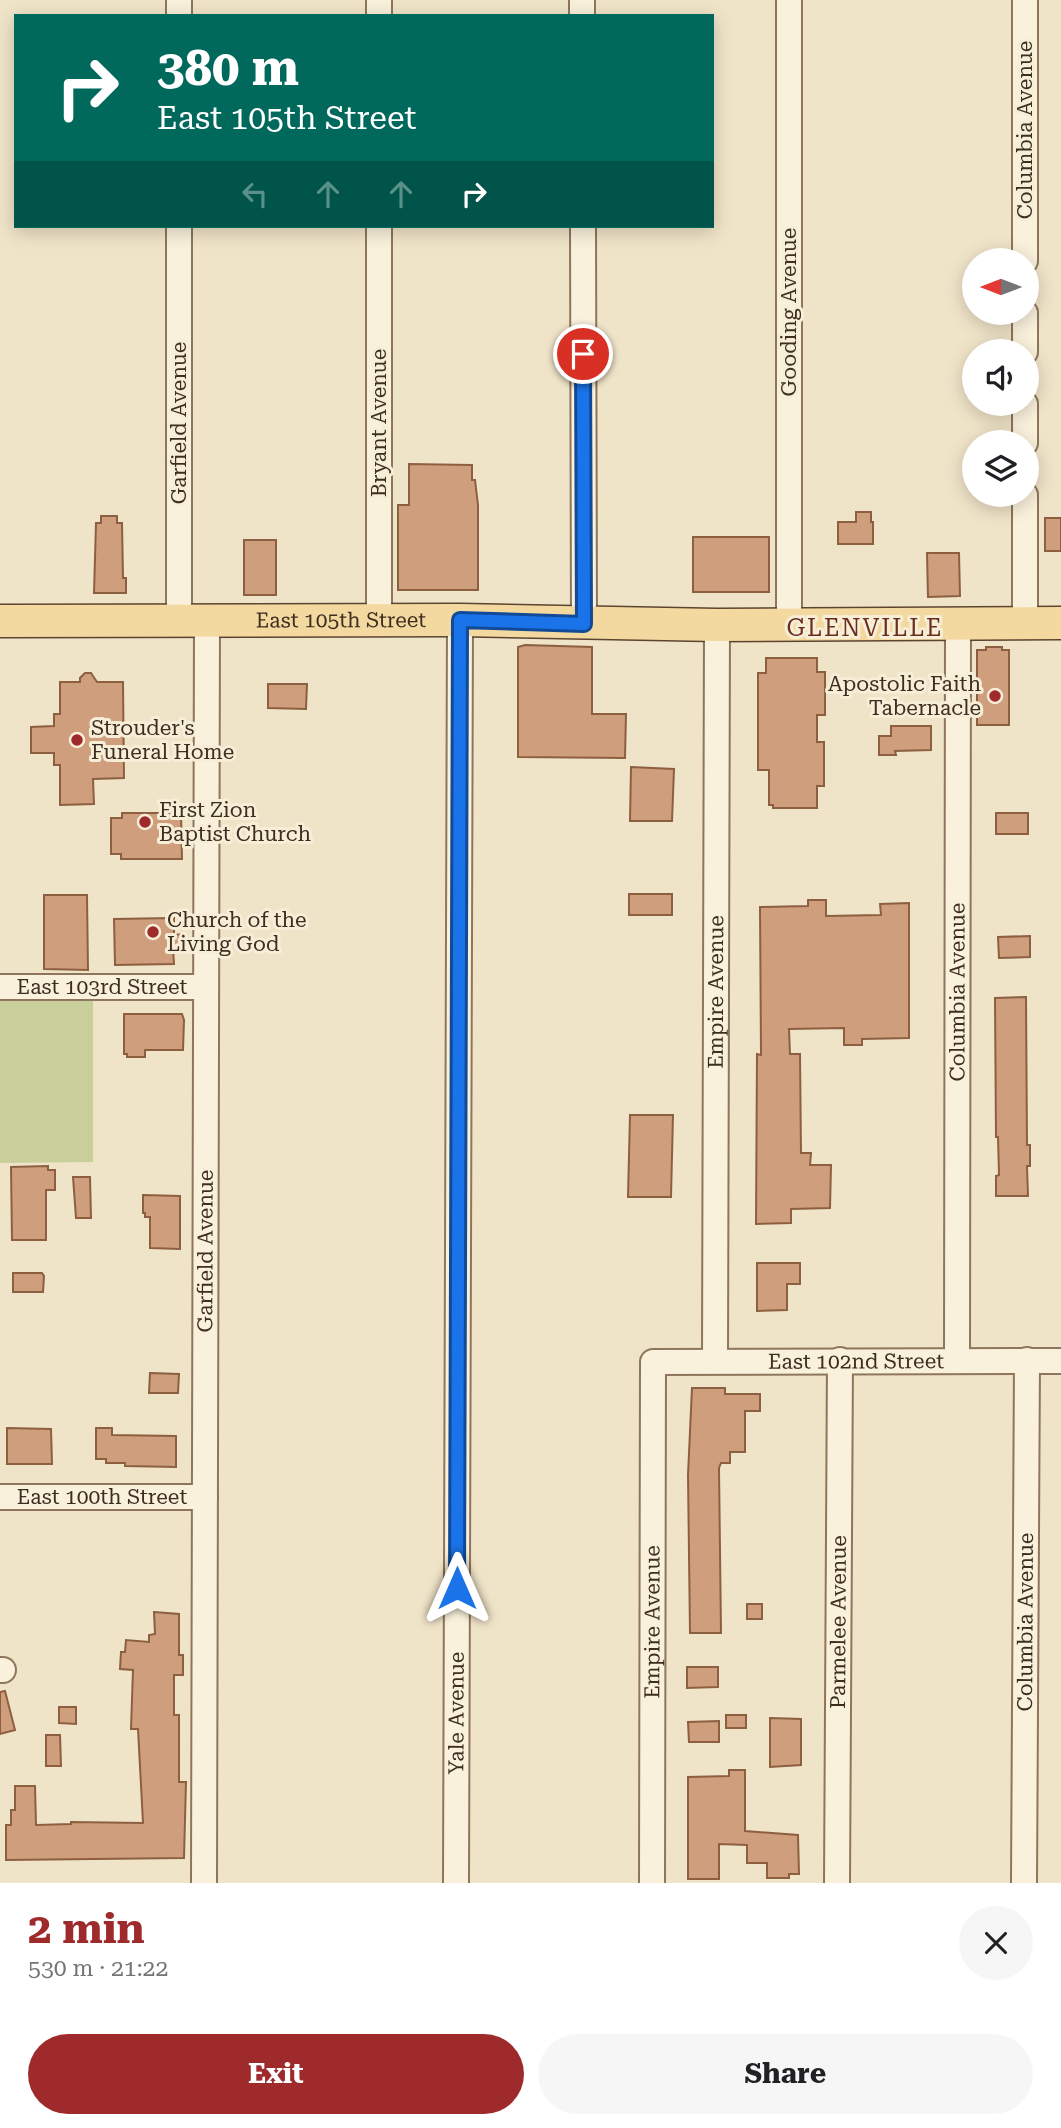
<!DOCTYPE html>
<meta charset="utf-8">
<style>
:root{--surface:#fff;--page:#f6f6f6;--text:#202124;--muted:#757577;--accent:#9e2a2b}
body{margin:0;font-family:"Roboto Serif",serif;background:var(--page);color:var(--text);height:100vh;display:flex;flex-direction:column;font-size:26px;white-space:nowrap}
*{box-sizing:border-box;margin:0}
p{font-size:23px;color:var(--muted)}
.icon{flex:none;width:38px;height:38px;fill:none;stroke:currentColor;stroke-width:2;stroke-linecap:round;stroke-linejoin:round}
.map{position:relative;height:1883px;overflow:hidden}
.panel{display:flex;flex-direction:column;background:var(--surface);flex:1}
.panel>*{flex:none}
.guide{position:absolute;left:14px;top:14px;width:700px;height:214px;border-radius:0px;box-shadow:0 4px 18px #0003;background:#00695c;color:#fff;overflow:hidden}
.needle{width:46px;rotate:270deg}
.buttons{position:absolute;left:962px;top:248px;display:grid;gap:14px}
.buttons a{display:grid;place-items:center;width:77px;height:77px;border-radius:50%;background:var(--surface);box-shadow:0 4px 18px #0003;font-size:35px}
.pin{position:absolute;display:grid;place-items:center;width:60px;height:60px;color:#fff;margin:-30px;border:4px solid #fff;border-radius:50%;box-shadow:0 2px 7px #0007}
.me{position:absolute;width:77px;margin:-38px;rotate:0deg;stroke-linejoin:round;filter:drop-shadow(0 0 5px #0008)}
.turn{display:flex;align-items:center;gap:24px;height:147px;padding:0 28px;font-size:32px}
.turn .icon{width:91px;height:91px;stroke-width:2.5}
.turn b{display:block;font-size:49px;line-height:60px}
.lanes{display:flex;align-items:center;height:66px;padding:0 28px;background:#0003;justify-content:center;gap:35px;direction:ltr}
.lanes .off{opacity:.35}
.round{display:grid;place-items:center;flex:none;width:74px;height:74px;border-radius:37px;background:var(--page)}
.headline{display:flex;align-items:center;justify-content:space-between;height:119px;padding:0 28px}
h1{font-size:42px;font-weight:700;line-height:52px;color:var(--accent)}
.cta{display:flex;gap:14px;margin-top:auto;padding:14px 28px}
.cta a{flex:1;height:80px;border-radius:42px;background:var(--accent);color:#fff;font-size:28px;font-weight:700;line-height:80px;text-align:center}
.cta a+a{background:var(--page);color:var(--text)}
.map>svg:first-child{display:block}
.green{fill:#c9cf9b}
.building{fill:#cf9f7d;stroke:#8d5f41;stroke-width:2}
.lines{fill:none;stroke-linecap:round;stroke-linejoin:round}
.minor-casing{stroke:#8d765c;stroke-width:28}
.major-casing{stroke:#5b4430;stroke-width:35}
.minor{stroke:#faf1dc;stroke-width:24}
.major{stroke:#f3d9a0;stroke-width:32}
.route-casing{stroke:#114b97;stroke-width:18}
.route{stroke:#1a73e8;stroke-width:12}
.poi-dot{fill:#9e2a2b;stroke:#f7eed8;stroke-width:2.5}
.labels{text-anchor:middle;stroke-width:6;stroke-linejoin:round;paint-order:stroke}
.street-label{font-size:21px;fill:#3d2e20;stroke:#f7eed8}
.poi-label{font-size:21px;fill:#3d2e20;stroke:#f7eed8;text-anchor:start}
.quarter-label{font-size:24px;letter-spacing:2px;fill:#6b2e1e;stroke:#f7eed8}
</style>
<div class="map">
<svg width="1061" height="1883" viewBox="0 0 1061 1883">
<rect width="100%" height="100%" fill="#f0e4c8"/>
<!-- green -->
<polygon class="green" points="93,1000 93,1162 0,1163 0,1001"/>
<!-- building -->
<g class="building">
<polygon points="409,464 472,465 472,480 475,480 478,505 478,590 398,590 398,505 409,505"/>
<polygon points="856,512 871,512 871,522 873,522 873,544 838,544 838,522 856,522"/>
<polygon points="101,516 117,516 117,523 122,523 123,578 126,578 126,593 94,593 96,523 101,523"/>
<rect x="1045" y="518" width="16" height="33"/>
<rect x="693" y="537" width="76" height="55"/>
<rect x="244" y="540" width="32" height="55"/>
<polygon points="927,553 959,553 960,596 928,597"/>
<polygon points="525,645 592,647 592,714 626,714 625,758 518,757 518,647"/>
<polygon points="986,647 1002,647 1002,650 1009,650 1009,725 977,725 977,650 986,650"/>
<polygon points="766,658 817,658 817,672 825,672 825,715 817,715 817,742 824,742 824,786 817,786 817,808 773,808 773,805 769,805 769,770 758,770 758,673 766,673"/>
<polygon points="85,673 91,673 97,682 123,682 124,778 93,779 94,804 60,805 60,765 54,765 54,753 31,753 31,727 54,726 54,714 60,714 60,682 80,682 80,678"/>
<polygon points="268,684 307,684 306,709 268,708"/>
<polygon points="891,726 931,726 931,750 895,751 896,755 879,755 879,736 891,736"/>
<polygon points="631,767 674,769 672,821 630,821"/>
<polygon points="122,813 181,813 182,859 121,859 121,854 111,854 111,818 122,818"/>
<rect x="996" y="813" width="32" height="21"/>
<rect x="629" y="894" width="43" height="21"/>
<polygon points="44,895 87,895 88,970 44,969"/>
<polygon points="808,900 826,900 826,916 881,915 880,904 909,903 909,1038 862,1039 862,1045 844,1045 844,1028 789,1029 790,1054 800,1054 801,1153 811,1153 810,1165 831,1165 830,1208 791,1209 791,1223 756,1224 757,1054 761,1055 760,907 808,906"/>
<polygon points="174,918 174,935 183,934 183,948 173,948 174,964 115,965 114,919"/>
<polygon points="1030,936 1030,957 999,958 998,937"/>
<polygon points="1026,997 1027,1145 1030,1145 1030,1166 1027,1166 1028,1196 996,1196 996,1176 999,1175 998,1137 996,1137 995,998"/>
<polygon points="124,1014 182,1014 184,1020 183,1050 145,1050 145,1057 127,1057 127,1054 124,1054"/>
<polygon points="630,1115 673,1115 671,1197 628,1197"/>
<polygon points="48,1166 48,1170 55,1170 55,1190 46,1190 46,1240 12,1240 11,1167"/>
<polygon points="73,1177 90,1177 91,1218 76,1218"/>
<polygon points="143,1195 180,1196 180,1249 150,1248 150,1217 145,1217 145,1213 143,1213"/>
<polygon points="757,1263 800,1263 800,1284 787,1284 787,1310 757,1311"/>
<polygon points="13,1273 42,1273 44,1276 43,1292 13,1292"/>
<polygon points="150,1373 179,1374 178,1393 149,1393"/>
<polygon points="692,1388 725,1388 725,1394 760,1394 760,1411 745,1411 745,1452 730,1452 730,1463 721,1463 719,1468 721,1633 690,1633 688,1475"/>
<polygon points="7,1428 51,1429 52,1464 7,1464"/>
<polygon points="96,1428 112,1428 112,1435 176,1436 176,1467 125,1466 125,1463 106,1463 106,1459 96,1459"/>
<rect x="747" y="1604" width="15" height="15"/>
<polygon points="154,1612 179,1614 179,1655 183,1655 183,1675 174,1675 174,1715 179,1715 179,1782 186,1782 184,1858 6,1860 6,1825 11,1825 11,1810 15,1810 15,1786 35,1786 36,1825 71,1824 71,1822 143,1823 138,1729 131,1729 133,1670 120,1669 121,1652 125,1652 126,1640 149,1642 149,1635 155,1634"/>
<polygon points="687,1667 718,1667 718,1687 687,1688"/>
<polygon points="5,1691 15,1730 0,1734 0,1692"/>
<polygon points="59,1707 76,1707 76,1724 59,1723"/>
<rect x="726" y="1715" width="20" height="13"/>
<polygon points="770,1718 801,1719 801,1765 770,1767"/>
<polygon points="719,1721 719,1742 689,1742 688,1722"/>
<polygon points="46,1735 60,1735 61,1766 46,1766"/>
<polygon points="729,1770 745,1770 745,1831 798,1835 799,1874 789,1874 789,1878 767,1878 767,1863 747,1863 747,1845 719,1844 719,1879 688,1879 688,1777 729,1776"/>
</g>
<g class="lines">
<!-- minor casing -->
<g class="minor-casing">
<g id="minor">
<polyline points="179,0 179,16"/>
<polyline points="379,0 379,16"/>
<polyline points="582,0 582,16"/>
<polyline points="789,0 789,624"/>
<polyline points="179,226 179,620"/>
<polyline points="379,226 379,620"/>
<polyline points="583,226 584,624"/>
<polyline points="1025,261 1025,0"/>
<polyline points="1025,352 1025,313"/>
<polyline points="1025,404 1025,443"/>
<polyline points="1025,495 1025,622"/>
<path id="s1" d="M 0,987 L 205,987"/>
<path id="s2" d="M 715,1360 L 717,625"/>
<path id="s3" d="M 957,1360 L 958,624"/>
<path id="s4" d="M 0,1497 L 205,1497"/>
<polyline points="0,1670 3,1670"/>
<path id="s5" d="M 204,1883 L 207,620"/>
<path id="s6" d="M 456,1883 L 460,620"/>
<path id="s7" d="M 652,1883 L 653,1362 L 1061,1361"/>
<path id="s8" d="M 837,1883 L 840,1360"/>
<path id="s9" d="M 1024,1883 L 1027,1360"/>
</g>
</g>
<!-- major casing -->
<g class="major-casing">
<g id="major">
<path id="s10" d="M 0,621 L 460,620 L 717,625 L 1061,623"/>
</g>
</g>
<!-- minor -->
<use href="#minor" class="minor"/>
<!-- major -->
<use href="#major" class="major"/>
</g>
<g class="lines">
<!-- route casing -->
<g class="route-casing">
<polyline id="route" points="457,1588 460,620 584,624 583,354"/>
</g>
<!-- route -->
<use href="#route" class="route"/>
</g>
<!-- markers -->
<g class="poi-dot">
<circle cx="995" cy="696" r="7"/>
<circle cx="77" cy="740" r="7"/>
<circle cx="145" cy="822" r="7"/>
<circle cx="153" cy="932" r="7"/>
</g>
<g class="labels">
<!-- street labels -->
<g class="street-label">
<text transform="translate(1025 130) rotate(-90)" y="7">Columbia Avenue</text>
<text transform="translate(789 312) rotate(-90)" y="7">Gooding Avenue</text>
<text transform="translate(179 423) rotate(-90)" y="7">Garfield Avenue</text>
<text transform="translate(379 423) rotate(-90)" y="7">Bryant Avenue</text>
<text dy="7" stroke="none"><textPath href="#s10" startOffset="341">East 105th Street</textPath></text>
<text dy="7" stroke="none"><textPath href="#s1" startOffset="102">East 103rd Street</textPath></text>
<text dy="7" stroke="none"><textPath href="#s3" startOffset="368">Columbia Avenue</textPath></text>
<text dy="7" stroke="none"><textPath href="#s2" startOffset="368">Empire Avenue</textPath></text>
<text dy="7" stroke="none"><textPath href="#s5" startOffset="632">Garfield Avenue</textPath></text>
<text dy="7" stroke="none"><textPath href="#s7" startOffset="724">East 102nd Street</textPath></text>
<text dy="7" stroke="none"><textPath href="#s4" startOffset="102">East 100th Street</textPath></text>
<text dy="7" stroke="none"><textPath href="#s7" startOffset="261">Empire Avenue</textPath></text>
<text dy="7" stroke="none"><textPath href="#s8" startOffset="261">Parmelee Avenue</textPath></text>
<text dy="7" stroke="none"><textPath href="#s9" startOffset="261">Columbia Avenue</textPath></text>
<text dy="7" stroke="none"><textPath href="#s6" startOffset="170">Yale Avenue</textPath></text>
</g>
<!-- poi labels -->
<g class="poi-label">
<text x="981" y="691" text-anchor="end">Apostolic Faith<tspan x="981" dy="24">Tabernacle</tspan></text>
<text x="91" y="735">Strouder's<tspan x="91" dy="24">Funeral Home</tspan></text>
<text x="159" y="817">First Zion<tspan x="159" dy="24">Baptist Church</tspan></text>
<text x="167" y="927">Church of the<tspan x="167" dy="24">Living God</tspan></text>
</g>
<!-- quarter labels -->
<g class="quarter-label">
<text x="865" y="636">GLENVILLE</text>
</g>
</g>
</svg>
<div class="buttons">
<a><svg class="needle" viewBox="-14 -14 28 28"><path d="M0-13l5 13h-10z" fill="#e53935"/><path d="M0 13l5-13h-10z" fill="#757577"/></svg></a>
<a><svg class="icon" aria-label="sound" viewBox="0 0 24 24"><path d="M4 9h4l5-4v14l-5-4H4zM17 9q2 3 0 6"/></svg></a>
<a><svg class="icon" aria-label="layers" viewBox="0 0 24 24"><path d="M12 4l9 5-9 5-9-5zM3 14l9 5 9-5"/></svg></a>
</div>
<div class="pin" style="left:583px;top:354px;background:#d93025"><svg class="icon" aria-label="arrive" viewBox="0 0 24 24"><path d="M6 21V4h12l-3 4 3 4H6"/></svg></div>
<svg class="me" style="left:457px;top:1588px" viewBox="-20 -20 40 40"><path d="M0-17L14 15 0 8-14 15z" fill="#1a73e8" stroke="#fff" stroke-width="4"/></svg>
<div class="guide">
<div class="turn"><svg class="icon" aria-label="right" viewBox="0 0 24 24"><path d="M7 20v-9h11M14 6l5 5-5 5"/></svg><div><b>380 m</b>East 105th Street</div></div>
<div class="lanes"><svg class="icon off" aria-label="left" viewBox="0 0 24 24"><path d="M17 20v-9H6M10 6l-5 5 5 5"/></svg><svg class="icon off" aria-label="ahead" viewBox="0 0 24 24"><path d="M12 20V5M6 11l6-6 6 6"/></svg><svg class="icon off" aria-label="ahead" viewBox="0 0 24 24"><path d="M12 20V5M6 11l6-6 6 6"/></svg><svg class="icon" aria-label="right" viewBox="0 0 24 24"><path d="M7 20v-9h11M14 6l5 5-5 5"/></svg></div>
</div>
</div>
<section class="panel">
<div class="headline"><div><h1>2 min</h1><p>530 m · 21:22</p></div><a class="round"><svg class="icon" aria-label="close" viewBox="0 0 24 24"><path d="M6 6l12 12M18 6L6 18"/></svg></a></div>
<div class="cta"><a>Exit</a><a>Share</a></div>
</section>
